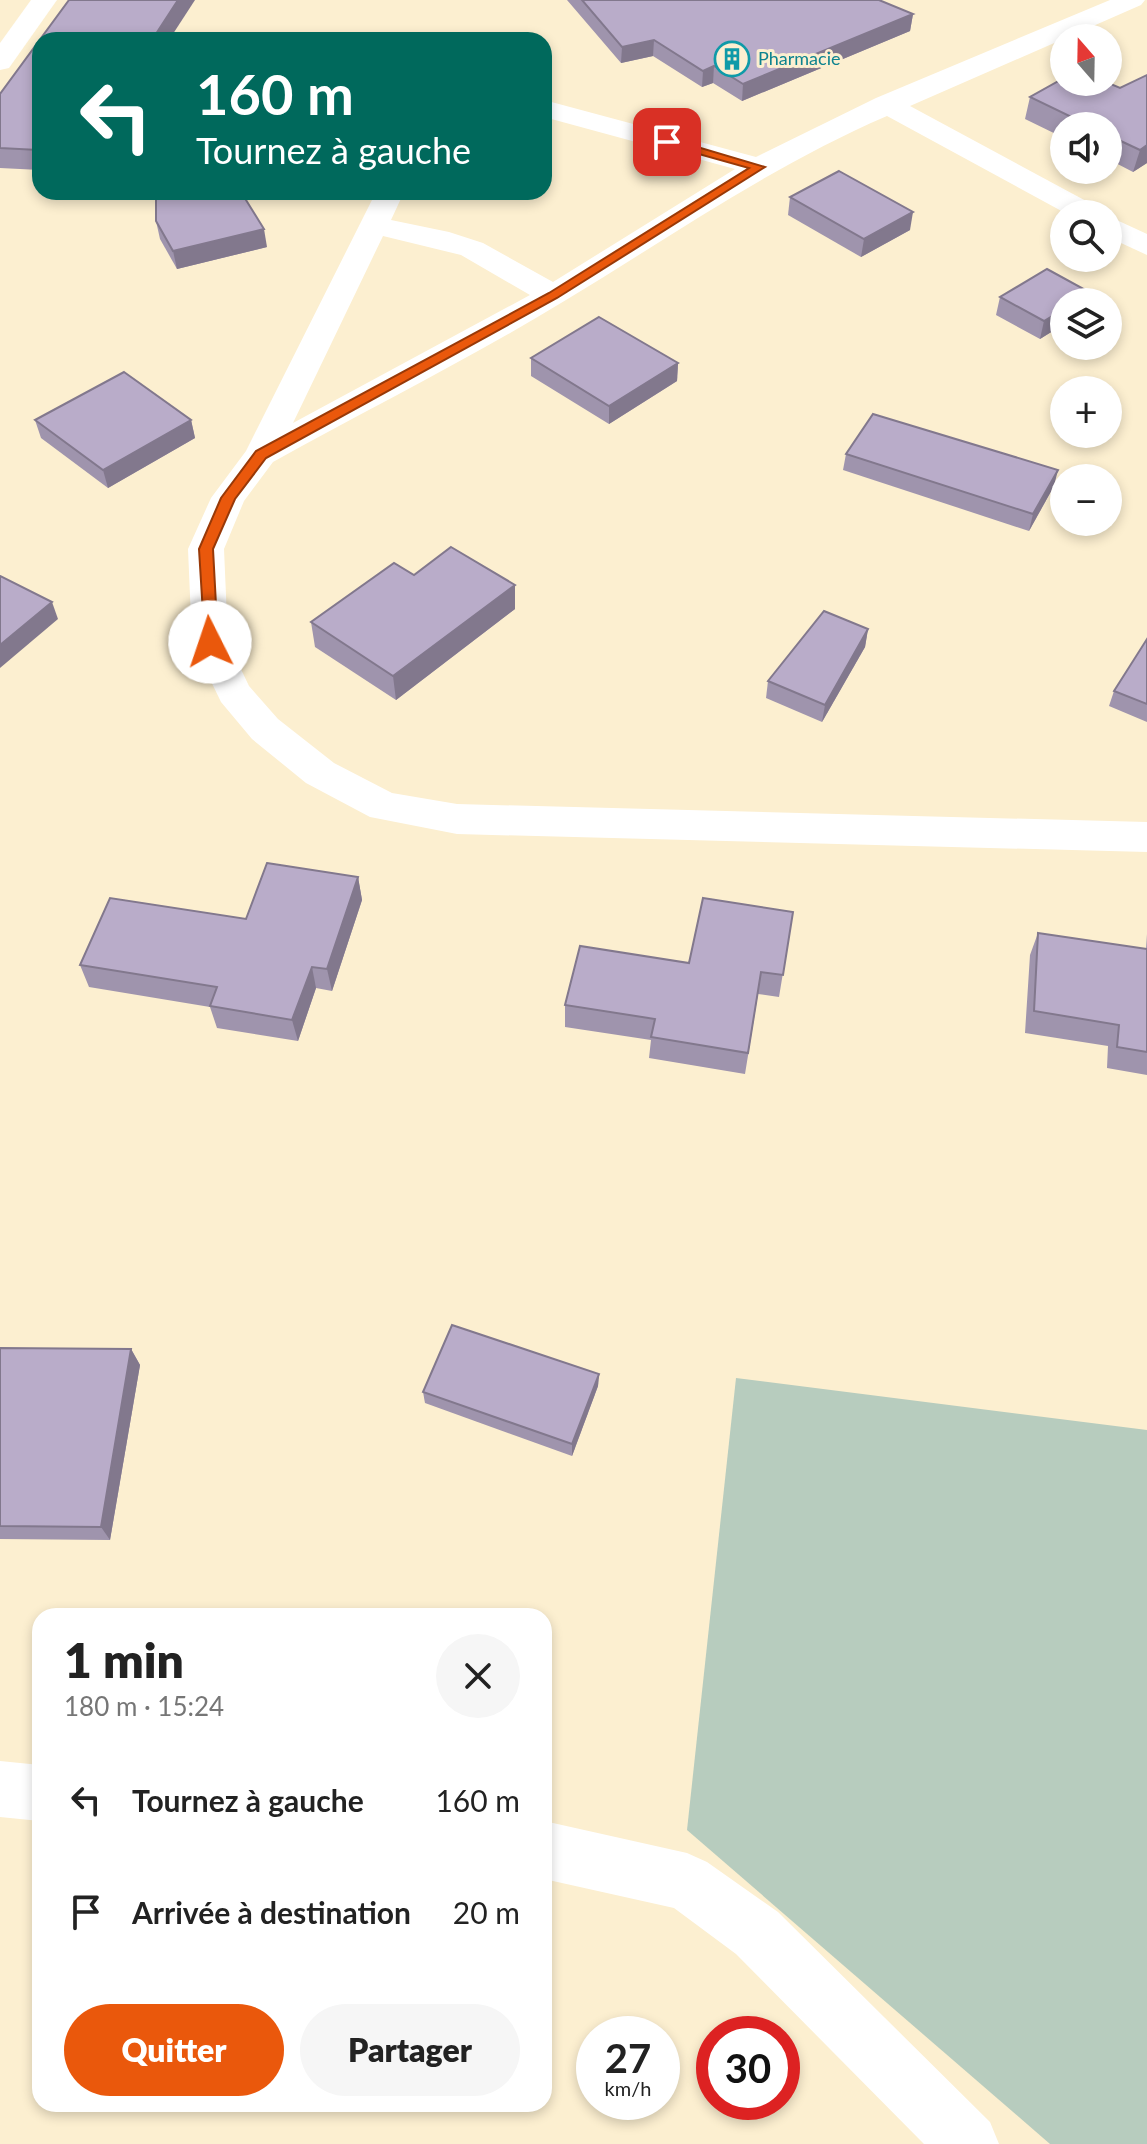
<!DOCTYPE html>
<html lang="fr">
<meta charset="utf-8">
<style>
:root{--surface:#fff;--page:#f6f6f6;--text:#222;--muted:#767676;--accent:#ea580c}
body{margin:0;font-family:Lato,sans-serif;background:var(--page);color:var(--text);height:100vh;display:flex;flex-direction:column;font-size:30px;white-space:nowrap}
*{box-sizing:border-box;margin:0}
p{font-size:26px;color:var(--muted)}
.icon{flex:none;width:44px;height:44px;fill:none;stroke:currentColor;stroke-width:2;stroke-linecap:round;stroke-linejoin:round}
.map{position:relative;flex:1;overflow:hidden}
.side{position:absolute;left:32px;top:1608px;width:520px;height:504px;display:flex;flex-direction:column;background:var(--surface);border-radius:24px;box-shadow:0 4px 12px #0003}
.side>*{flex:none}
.banner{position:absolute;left:32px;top:32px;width:520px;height:168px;border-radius:24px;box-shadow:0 4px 12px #0003;background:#00695c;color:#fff;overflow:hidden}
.needle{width:52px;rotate:340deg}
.tools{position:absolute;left:1050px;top:24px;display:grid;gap:16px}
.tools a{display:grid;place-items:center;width:72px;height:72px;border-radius:50%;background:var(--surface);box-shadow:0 4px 12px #0003;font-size:40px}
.speed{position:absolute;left:576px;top:2016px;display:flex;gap:16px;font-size:40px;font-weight:700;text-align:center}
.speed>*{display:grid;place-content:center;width:104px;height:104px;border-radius:50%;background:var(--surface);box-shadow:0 4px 12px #0003;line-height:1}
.speed small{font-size:20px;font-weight:400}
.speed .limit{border:12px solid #d22;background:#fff;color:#111}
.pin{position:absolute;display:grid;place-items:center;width:68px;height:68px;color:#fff;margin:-34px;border-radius:16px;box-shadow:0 4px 12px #0006}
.me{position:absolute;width:88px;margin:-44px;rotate:356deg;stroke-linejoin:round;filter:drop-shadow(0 0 6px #0008)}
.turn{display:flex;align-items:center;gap:28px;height:168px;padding:0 32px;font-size:36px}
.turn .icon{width:104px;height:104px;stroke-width:2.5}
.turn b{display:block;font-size:56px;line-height:68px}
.round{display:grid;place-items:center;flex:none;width:84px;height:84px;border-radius:42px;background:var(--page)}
.overview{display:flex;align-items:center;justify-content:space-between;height:136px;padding:0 32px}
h1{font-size:48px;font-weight:800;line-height:60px}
.cta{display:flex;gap:16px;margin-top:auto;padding:16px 32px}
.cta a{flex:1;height:92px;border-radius:48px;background:var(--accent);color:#fff;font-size:32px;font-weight:800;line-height:92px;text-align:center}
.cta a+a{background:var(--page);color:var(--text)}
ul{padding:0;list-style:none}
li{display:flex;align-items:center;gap:24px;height:112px;padding:0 32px}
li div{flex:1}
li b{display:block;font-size:30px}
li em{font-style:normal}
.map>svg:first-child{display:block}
.green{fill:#b7ccbe}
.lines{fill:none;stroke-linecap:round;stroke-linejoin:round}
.minor{fill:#fff;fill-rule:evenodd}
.wall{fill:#9f94ad}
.shaded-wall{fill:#82788d}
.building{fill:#b9acc9;stroke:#82788d;stroke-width:2}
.route{fill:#ea580c;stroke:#983908;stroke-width:2}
.labels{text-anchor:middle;stroke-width:6;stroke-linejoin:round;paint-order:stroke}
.far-culture-label{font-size:18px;fill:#0d838f;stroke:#fcefd0;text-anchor:start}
</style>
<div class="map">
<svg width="1147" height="2144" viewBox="0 0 1147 2144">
<rect width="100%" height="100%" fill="#fcefd0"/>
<!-- green -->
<polygon class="green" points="736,1378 1147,1430 1147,2144 1050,2144 687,1830"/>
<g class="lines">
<!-- minor -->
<g class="minor">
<polygon points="31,0 57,0 9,68 0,70 0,43"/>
<path d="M 1110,0 L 1145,0 L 1141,5 L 910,106 L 1099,208 L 1104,214 L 1067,214 L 887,116 C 773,165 672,236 566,300 C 471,358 370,408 273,462 L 244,501 L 224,549 L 228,642 L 249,686 L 278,719 L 334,763 L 392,793 L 457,804 L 1147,822 L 1147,852 L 457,834 L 370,817 L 306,783 L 252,739 L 221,702 L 192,642 L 188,549 L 211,498 L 246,451 L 376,192 L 404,192 L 391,220 L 449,232 L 483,243 L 553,282 L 735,169 L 544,117 L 544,100 L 756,157 L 876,98 ZM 383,236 L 461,255 L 530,295 L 293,423 Z"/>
<polygon points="1108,216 1147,234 1147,255 1108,237"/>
<polygon points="0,1761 40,1765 40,1821 0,1817"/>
<polygon points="544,1821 687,1853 707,1862 778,1912 990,2122 999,2144 924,2144 736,1954 674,1908 544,1879"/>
</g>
</g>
<!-- wall -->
<g class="wall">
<polygon points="567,0 879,0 913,14 910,31 742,101 713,83 702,87 653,56 621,63"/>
<polygon points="40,40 40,170 0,168 0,94"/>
<polygon points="1106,82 1147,163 1133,172 1108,159 1108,126 1064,126 1064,138 1025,119 1030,97"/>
<polygon points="790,197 910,230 861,257 788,215"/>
<polygon points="156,221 267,247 177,269 160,239"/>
<polygon points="1091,293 1088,302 1064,302 1064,324 1040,339 996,315 1000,297"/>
<polygon points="531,358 678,363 677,381 609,424 531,376"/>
<polygon points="35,420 191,420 195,438 108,488 41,438"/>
<polygon points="846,454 1054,486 1029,531 843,470"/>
<polygon points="515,585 515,609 396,700 315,647 311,622"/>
<polygon points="868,629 865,647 822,722 766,698 768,681"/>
<polygon points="1147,639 1147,722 1109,706 1114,691"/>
<polygon points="358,877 362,900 332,991 316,988 298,1041 217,1028 210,1007 89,987 80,965 246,919"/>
<polygon points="793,912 779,997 758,994 745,1074 649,1058 651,1040 565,1027 565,1005 689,963"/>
<polygon points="1038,933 1146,949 1147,934 1147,1075 1107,1068 1108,1046 1025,1033 1030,955"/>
<polygon points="0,1348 131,1349 140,1365 110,1540 0,1539"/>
<polygon points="599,1374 598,1386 572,1456 425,1403 423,1392"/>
</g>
<!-- shaded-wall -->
<g class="shaded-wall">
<polygon points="178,0 195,0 169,40 152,40"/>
<polygon points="913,14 910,31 742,101 743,84"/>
<polygon points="654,40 653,56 621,63 622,47"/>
<polygon points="714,66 713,83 702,87 703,71"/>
<polygon points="1147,145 1147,163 1133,172 1140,150"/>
<polygon points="913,212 910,230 861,257 864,239"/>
<polygon points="264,229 267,247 177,269 173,251"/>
<polygon points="1091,293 1088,302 1076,302"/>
<polygon points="1064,309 1064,324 1040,339 1044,321"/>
<polygon points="678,363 677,381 609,424 609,406"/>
<polygon points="191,420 195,438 108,488 103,470"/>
<polygon points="1058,470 1054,486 1029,531 1033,514"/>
<polygon points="515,585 515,609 396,700 393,676"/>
<polygon points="52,602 58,619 0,668 0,645"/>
<polygon points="868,629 865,647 822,722 825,705"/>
<polygon points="358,877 362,900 332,991 327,969"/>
<polygon points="312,967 316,988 298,1041 292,1020"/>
<polygon points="131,1349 140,1365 110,1540 101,1527"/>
<polygon points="599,1374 598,1386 572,1456 572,1444"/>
</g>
<!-- building -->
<g class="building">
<polygon points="69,0 178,0 152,40 40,40 40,146 38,150 0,148 0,94"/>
<polygon points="582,0 879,0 913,14 743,84 714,66 703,71 654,40 622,47"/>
<polygon points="292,35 306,40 285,40"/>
<polygon points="1147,75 1147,145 1140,150 1108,135 1108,126 1090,126 1030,97 1064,78 1064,82 1106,82 1120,88"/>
<polygon points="839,171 913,212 864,239 790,197"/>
<polygon points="187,192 241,192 264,229 173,251 156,221 156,199"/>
<polygon points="1047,269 1091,293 1076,302 1064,302 1064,309 1044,321 1000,297"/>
<polygon points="599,317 678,363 609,406 531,358"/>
<polygon points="124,372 191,420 103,470 35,420"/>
<polygon points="873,414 1058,470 1033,514 846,454"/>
<polygon points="451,547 515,585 393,676 311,622 394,563 414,575"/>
<polygon points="0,576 52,602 0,645"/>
<polygon points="824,611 868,629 825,705 768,681"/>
<polygon points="1147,639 1147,704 1114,691"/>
<polygon points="267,863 358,877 327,969 312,967 292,1020 210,1006 217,987 80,965 110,898 246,919"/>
<polygon points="703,898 793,912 783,975 761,972 748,1053 651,1037 655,1019 565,1005 580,946 689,963"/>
<polygon points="1038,933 1147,949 1147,1052 1117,1047 1119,1025 1034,1011"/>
<polygon points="452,1325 599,1374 572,1444 423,1392"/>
<polygon points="0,1348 131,1349 101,1527 0,1526"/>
</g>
<!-- route -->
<polygon class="route" points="667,138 765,167 557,298 266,458 235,499 213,549 218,642 210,648 205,646 199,549 221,498 256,451 549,293 749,168 663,144 663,139"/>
<!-- icons -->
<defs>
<g id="building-ring" transform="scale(1.8)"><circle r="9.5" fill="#fcefd0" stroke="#0f9aa8" stroke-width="1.5"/><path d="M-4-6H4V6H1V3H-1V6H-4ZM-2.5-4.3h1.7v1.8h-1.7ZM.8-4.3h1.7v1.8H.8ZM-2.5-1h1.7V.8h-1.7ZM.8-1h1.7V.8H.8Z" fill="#0f9aa8"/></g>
</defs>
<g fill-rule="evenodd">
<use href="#building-ring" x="732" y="59"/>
</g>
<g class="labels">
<!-- far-culture labels -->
<g class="far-culture-label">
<text x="758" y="65">Pharmacie</text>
</g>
</g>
</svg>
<div class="tools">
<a><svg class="needle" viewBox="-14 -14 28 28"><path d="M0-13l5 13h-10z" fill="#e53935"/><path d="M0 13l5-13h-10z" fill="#767676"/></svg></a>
<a><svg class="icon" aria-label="sound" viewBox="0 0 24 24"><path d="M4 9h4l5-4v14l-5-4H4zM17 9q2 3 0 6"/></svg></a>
<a><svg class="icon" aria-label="search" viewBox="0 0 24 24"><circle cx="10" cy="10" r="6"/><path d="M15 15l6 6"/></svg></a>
<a><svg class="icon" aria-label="layers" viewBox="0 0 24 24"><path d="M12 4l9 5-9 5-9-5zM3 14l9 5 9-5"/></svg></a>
<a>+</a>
<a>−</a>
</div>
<div class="speed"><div>27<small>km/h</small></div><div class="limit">30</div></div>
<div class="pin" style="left:667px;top:142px;background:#d93025"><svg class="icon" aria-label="arrive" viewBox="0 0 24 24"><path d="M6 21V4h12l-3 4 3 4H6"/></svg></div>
<svg class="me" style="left:210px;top:642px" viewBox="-20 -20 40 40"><circle r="19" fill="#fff"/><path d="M0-13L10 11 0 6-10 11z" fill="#ea580c"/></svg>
<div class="banner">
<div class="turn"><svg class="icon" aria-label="left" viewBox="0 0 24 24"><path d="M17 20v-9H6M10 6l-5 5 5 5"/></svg><div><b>160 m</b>Tournez à gauche</div></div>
</div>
<section class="side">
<div class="overview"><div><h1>1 min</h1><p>180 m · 15:24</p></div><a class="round"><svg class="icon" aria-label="close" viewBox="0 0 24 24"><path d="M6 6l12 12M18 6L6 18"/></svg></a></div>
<ul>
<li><svg class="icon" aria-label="left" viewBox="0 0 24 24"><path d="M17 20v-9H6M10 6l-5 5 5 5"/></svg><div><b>Tournez à gauche</b></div><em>160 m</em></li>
<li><svg class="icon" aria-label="arrive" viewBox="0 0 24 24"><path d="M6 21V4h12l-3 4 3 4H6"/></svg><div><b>Arrivée à destination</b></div><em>20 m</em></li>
</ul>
<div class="cta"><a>Quitter</a><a>Partager</a></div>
</section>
</div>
